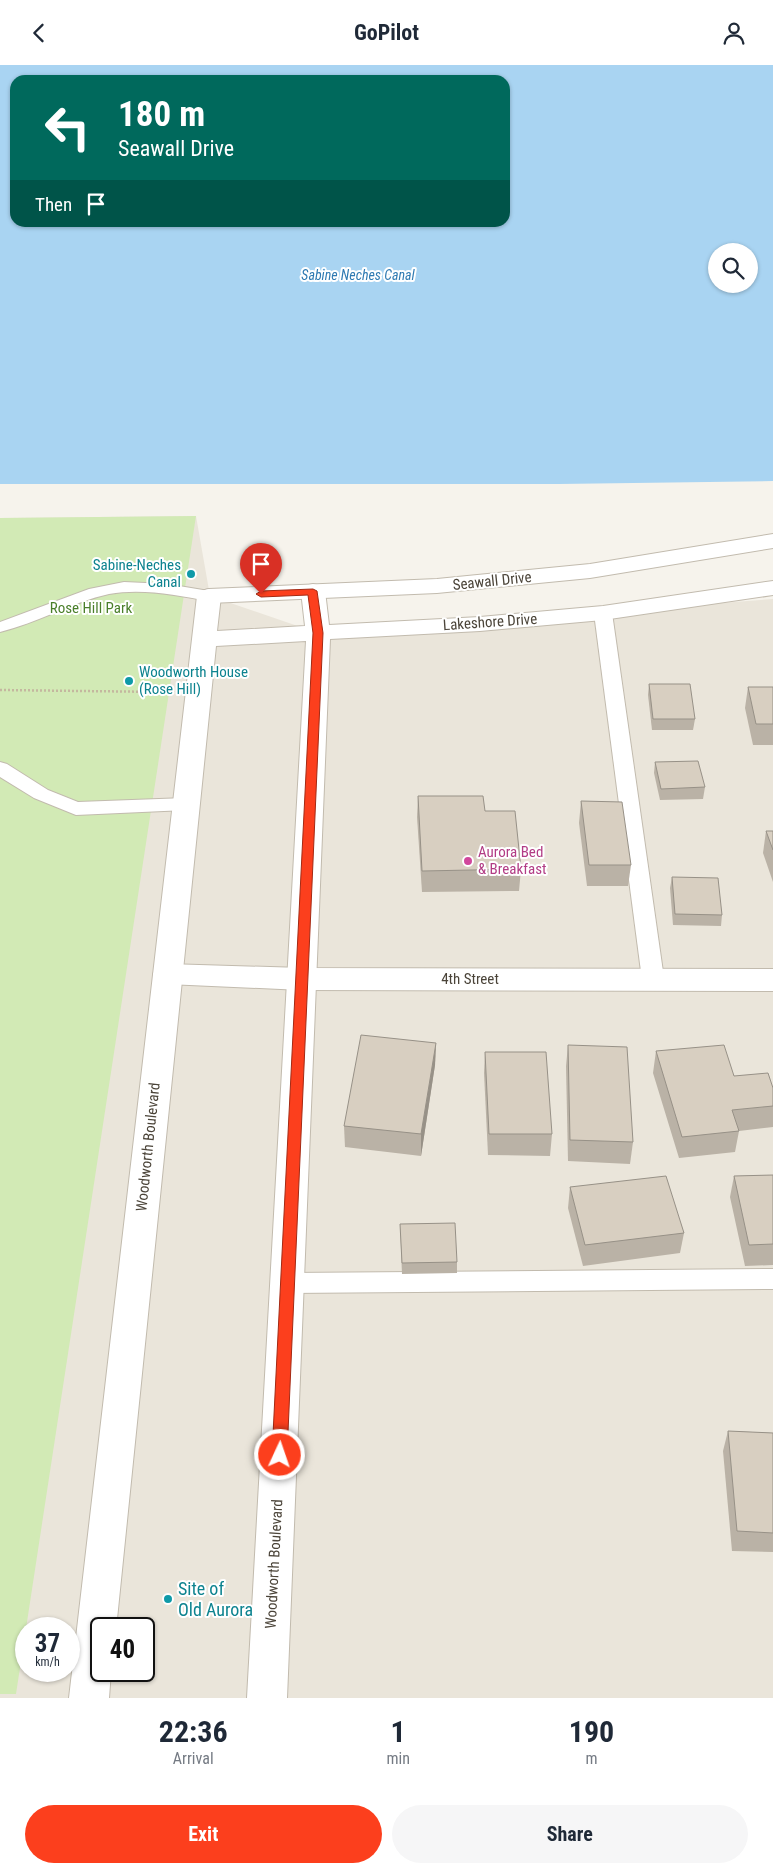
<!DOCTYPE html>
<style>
:root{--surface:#fff;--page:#f6f6f7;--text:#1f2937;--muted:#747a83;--accent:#fc3f1d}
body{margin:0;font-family:"Roboto Condensed",sans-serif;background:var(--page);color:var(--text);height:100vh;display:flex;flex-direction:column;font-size:19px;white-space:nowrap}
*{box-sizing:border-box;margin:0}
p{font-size:16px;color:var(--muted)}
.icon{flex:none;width:28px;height:28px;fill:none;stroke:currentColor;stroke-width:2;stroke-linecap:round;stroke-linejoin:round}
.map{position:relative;height:1633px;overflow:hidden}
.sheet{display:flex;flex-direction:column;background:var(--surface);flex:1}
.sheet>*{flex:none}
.hud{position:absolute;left:10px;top:10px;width:500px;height:152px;border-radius:15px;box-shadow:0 1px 4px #0004;background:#00695c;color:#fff;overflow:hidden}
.tools{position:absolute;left:708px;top:178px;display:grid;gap:10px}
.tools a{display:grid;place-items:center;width:50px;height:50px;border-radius:50%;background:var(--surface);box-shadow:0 1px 4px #0004;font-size:25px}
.speed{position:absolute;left:15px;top:1552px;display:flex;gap:10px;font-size:25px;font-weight:700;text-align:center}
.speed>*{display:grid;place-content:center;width:65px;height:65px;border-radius:50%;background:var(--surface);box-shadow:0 1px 4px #0004;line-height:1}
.speed small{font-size:12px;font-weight:400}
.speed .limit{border:2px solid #111;border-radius:8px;background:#fff;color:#111}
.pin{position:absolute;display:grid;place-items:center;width:42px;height:42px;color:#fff;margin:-51px -21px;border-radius:50% 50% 50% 0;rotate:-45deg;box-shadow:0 0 5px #0007}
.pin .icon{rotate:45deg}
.me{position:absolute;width:55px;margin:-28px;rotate:3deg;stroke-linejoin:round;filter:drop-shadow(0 0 4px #0008)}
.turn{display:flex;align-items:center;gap:18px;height:105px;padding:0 25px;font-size:22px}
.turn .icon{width:65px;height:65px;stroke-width:2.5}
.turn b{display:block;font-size:35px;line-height:42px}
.then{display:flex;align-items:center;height:48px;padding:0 25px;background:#0003;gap:10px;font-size:19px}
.eta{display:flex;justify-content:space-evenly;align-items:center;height:85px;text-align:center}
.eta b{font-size:30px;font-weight:700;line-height:35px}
.primary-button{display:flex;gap:10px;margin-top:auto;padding:10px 25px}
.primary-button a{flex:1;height:58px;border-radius:30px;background:var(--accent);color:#fff;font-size:20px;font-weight:700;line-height:58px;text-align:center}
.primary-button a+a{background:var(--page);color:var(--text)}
header{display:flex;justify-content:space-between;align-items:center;height:65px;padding:0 25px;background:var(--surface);font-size:22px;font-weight:700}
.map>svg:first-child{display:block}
.residential{fill:#eae5da;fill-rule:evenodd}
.green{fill:#d2eab5}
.water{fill:#a9d4f2;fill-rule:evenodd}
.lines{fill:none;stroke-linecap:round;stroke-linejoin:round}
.service-casing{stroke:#c2bbae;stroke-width:2}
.minor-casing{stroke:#c2bbae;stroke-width:2}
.tertiary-casing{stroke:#c2bbae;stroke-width:2}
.path{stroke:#c4b79f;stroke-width:2.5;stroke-dasharray:2 2;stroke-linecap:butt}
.service{fill:#fff;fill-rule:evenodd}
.minor{fill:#fff;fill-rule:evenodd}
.tertiary{fill:#fff;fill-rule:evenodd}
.wall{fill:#bab2a6}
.shaded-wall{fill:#979187}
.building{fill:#d8cfc1;stroke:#979187}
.route{fill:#fc3f1d;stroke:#a42913}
.culture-dot{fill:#0f9aa8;stroke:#fff;stroke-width:2}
.hotel-dot{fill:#d1479c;stroke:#fff;stroke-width:2}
.labels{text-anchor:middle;stroke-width:4;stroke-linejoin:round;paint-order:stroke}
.far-water-label{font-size:14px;font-style:italic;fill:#2e7ab2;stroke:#fff}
.culture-label{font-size:15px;fill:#0d838f;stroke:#fff;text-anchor:end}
.street-label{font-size:15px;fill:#4b4439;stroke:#fff}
.park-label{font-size:15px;fill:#4a7f2a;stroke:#fff}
.hotel-label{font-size:15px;fill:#b23c85;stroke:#fff;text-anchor:start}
.near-culture-label{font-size:18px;fill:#0d838f;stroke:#fff;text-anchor:start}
</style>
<header><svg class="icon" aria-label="back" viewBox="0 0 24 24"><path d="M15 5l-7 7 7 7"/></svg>GoPilot<svg class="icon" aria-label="person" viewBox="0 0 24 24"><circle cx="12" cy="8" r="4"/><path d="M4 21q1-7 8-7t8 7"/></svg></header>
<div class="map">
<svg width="773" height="1633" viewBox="0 0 773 1633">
<rect width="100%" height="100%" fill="#f6f3ec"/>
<!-- residential -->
<path class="residential" d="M 196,451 L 210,531 L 318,568 L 773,534 L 773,1633 L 0,1633 L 0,453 ZM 26,1564 L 69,1564 L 69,1606 L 26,1606 ZM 101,1564 L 144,1564 L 144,1606 L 101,1606 Z"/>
<!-- green -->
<polygon class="green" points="196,451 16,1629 0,1629 0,453"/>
<!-- water -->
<path class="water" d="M 0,0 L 773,0 L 773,416 L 559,419 L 0,419 ZM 15,15 L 505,15 L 505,158 L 15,158 ZM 716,186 L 749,186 L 749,219 L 716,219 Z"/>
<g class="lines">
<!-- service casing -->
<g class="service-casing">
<g id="service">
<path d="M 124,517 L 167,519 L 215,527 L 218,531 L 215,535 L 209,536 C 176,530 142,523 109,529 C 72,537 37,558 0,567 L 0,557 L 89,524 Z"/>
<polygon points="603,543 609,544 612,548 664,914 660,919 653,922 646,919 642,914 594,548 597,544"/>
<polygon points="0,697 7,699 48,725 78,737 186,733 193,734 196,739 193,744 186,745 76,750 34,733 0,712"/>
<polygon points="773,1204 773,1224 288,1228 279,1225 276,1218 279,1211 288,1208"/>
</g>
</g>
<!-- minor casing -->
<g class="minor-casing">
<g id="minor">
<polygon points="773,469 773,483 590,513 437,528 209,538 201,536 197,531 201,526 209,524 437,514 590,499"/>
<polygon points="167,899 302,903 773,904 773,926 302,925 167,919 157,916 153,909 157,902"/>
</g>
</g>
<!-- tertiary casing -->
<g class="tertiary-casing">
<polygon id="tertiary" points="773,516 773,530 603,555 480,566 330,574 287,1633 247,1633 306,576 216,581 116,1564 101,1564 101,1606 111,1606 109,1633 69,1633 197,531 201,526 209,524 217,526 221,531 217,566 305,561 301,526 305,521 313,519 321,521 325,526 329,560 480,552 603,541"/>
</g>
<!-- path -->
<polyline class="path" points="0,625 163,627"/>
<!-- service -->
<use href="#service" class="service"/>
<!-- minor -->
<use href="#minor" class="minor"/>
<!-- tertiary -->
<use href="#tertiary" class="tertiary"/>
</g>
<!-- wall -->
<g class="wall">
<polygon points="649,619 695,654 693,665 652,665 648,630"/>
<polygon points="748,622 773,622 773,680 753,680 745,643"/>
<polygon points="655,697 705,722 703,734 660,735 654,708"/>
<polygon points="418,731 485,746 521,804 519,826 422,827 417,752"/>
<polygon points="581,736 631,800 628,821 587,821 579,758"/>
<polygon points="766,766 773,766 773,817 763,788"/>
<polygon points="672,812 722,850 721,861 673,860 670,823"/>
<polygon points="436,978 435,1000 421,1091 345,1082 344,1061"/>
<polygon points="568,980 633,1077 630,1099 568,1096 566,1001"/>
<polygon points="656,986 773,1023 773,1062 739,1066 735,1087 679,1093 653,1008"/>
<polygon points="485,987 552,1069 550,1091 488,1090 484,1008"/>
<polygon points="773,1110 773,1200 745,1201 730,1132 734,1111"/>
<polygon points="570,1122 684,1168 680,1188 583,1201 568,1143"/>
<polygon points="400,1159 457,1197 457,1208 402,1209"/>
<polygon points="728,1366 773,1368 773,1487 732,1486 723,1386"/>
</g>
<!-- shaded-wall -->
<polygon class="shaded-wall" points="436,978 435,1000 421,1091 421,1069"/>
<!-- building -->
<g class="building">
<polygon points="649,619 690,619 695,654 653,654"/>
<polygon points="748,622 773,622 773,659 756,659"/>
<polygon points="698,696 705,722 661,724 655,697"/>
<polygon points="418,731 483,731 485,746 515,746 521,804 422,806"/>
<polygon points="581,736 622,737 631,800 589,800"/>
<polygon points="766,766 773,766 773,785"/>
<polygon points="672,812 718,813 722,850 675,849"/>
<polygon points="361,970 436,978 421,1069 344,1061"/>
<polygon points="568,980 627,982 633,1077 570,1075"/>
<polygon points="724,980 734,1011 768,1008 773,1023 773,1041 732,1045 739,1066 682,1072 656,986"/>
<polygon points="485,987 546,987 552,1069 489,1069"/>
<polygon points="773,1110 773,1179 749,1180 734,1111"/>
<polygon points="666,1111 684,1168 585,1180 570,1122"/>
<polygon points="455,1158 457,1197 402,1198 400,1159"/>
<polygon points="728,1366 773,1368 773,1468 737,1466"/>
</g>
<!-- route -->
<polygon class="route" points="313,524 317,526 323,568 287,1390 285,1395 280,1397 274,1395 272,1390 313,568 308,530 261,532 256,529 261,526"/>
<!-- markers -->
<g class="culture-dot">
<circle cx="191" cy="509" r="5"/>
<circle cx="129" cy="616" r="5"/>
<circle cx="168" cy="1534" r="5"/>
</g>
<circle class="hotel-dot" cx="468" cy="796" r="5"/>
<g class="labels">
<!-- far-water labels -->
<g class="far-water-label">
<text x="358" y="215">Sabine Neches Canal</text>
</g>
<!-- culture labels -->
<g class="culture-label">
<text x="181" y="505">Sabine-Neches<tspan x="181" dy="17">Canal</tspan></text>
<text x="139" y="612" text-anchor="start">Woodworth House<tspan x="139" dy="17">(Rose Hill)</tspan></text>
</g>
<!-- street labels -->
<g class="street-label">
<text transform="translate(492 516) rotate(-6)" y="5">Seawall Drive</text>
<text transform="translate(490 557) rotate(-4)" y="5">Lakeshore Drive</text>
<text x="470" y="919">4th Street</text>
<text transform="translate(148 1082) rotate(-84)" y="5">Woodworth Boulevard</text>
<text transform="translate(274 1499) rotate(-87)" y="5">Woodworth Boulevard</text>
</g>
<!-- park labels -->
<g class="park-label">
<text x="91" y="548">Rose Hill Park</text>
</g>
<!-- hotel labels -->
<g class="hotel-label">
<text x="478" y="792">Aurora Bed<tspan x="478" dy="17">&amp; Breakfast</tspan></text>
</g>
<!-- near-culture labels -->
<g class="near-culture-label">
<text x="178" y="1530">Site of<tspan x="178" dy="21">Old Aurora</tspan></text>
</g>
</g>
</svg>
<div class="tools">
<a><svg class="icon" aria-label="search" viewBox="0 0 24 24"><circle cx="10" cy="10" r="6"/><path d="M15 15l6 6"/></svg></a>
</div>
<div class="speed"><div>37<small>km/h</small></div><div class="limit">40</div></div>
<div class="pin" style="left:261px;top:529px;background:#d93025"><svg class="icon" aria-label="arrive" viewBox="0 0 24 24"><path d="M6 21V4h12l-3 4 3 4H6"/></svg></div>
<svg class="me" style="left:280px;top:1390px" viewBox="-20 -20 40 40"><circle r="17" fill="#fc3f1d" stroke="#fff" stroke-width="3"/><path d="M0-11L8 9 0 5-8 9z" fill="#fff"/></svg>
<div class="hud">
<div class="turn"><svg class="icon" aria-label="left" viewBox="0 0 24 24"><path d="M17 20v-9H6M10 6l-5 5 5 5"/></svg><div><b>180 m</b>Seawall Drive</div></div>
<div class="then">Then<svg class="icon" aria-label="arrive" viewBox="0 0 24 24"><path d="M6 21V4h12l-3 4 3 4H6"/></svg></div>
</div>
</div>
<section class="sheet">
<div class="eta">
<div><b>22:36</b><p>Arrival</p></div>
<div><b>1</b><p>min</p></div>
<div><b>190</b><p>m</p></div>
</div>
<div class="primary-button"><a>Exit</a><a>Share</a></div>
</section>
